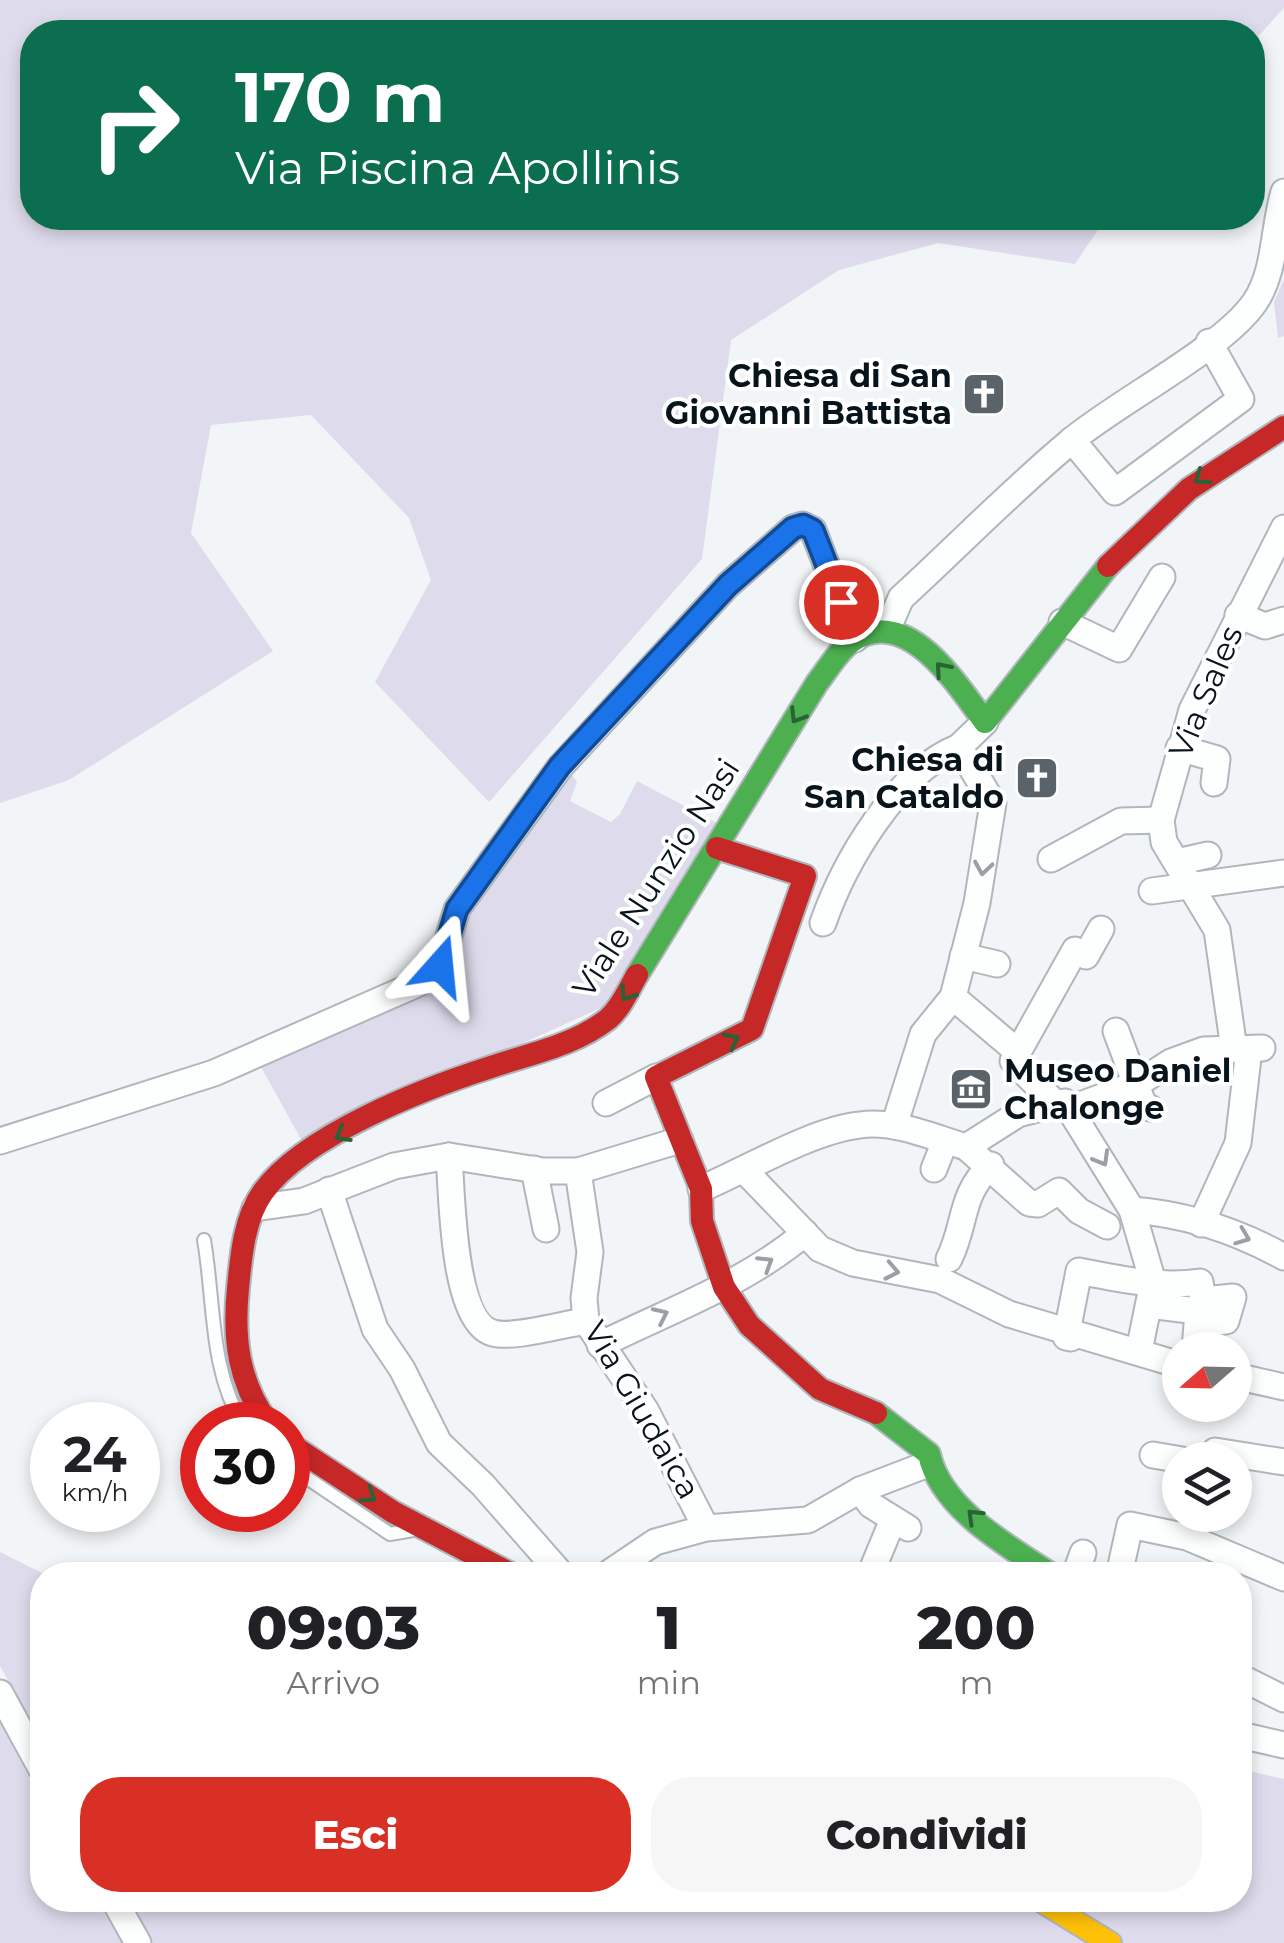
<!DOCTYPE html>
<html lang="it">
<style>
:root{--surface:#fff;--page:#f6f6f6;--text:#202124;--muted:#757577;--accent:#d93025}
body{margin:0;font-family:Montserrat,sans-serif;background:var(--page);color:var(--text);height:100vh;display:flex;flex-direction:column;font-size:38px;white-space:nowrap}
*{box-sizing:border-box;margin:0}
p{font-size:32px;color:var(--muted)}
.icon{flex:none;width:55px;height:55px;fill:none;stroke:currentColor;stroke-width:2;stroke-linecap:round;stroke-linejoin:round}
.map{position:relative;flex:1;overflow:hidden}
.sheet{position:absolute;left:30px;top:1562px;width:1222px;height:350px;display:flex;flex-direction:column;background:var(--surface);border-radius:40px;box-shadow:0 5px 15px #0003}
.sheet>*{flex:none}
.banner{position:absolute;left:20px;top:20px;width:1245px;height:210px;border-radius:40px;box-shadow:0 5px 15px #0003;background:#0b6e4f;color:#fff;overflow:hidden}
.needle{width:65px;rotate:250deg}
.controls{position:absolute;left:1162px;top:1332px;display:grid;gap:20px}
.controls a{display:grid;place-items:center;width:90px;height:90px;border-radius:50%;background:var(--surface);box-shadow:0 5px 15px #0003;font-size:50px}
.speed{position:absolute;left:30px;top:1402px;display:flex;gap:20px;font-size:50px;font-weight:700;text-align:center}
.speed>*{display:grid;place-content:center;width:130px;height:130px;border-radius:50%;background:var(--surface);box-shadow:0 5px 15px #0003;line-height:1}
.speed small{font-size:25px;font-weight:400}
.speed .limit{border:15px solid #d22;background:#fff;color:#111}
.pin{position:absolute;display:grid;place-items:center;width:85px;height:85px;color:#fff;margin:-42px;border:5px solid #fff;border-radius:50%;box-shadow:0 2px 10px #0007}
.me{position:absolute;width:110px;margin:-55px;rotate:18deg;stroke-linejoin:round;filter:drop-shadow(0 0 8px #0008)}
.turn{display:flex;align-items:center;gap:35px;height:210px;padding:0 50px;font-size:45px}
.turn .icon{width:130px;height:130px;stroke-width:2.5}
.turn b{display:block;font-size:70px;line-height:85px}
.eta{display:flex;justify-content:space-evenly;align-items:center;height:170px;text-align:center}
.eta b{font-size:60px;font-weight:800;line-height:70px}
.cta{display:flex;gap:20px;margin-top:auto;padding:20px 50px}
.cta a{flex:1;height:115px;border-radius:40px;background:var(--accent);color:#fff;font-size:40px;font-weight:800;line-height:115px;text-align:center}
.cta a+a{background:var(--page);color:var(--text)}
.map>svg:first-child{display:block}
.green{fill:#dedbec}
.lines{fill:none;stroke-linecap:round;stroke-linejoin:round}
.lane-casing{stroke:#afb6bc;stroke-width:16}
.street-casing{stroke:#afb6bc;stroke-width:29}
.fast-casing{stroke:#afb6bc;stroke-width:26}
.slow-casing{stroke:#afb6bc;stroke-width:26}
.jam-casing{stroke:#afb6bc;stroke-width:26}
.lane{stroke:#fdfefe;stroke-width:12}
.street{stroke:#fdfefe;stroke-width:25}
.fast{stroke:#4caf50;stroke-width:22}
.slow{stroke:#ffc107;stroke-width:22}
.jam{stroke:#c62828;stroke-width:22}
.oneway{stroke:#2a6236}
.oneway2{stroke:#9ba0a4}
.route-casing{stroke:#114b97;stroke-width:25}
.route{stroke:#1a73e8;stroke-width:18}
.labels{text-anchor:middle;stroke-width:8;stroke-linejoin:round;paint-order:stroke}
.poi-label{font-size:32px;font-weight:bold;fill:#08141c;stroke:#fff;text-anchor:end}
.street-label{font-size:32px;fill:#08141c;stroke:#fff}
</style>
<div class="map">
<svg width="1284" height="1943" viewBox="0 0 1284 1943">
<rect width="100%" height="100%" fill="#f2f5f7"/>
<!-- green -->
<g class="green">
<polygon points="0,0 1284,0 1284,8 1253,42 1252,32 32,32 32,218 1106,218 1075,264 938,243 839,270 731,340 702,559 489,802 375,682 431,580 409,518 311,415 211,425 191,533 273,651 69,780 0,803"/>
<polygon points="1284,279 1284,336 1278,338 1274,302"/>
<polygon points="569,771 577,782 570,801 611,822 620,814 637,781 719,824 607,1005 303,1143 260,1065 452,968 470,907"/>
<polygon points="0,1552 46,1575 42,1575 42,1741 0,1666"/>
<polygon points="0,1723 42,1802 42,1900 96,1900 122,1943 0,1943"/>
<polygon points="1240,1769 1284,1779 1284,1943 1123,1943 1053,1900 1240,1900"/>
<polygon points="131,1900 1018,1900 1087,1943 153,1943"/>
</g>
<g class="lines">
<!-- lane casing -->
<g class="lane-casing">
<g id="lane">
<path d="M 204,1240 C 215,1304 209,1368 243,1425"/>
<polyline points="288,1465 390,1534 413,1530"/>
</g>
</g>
<!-- street casing -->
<g class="street-casing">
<g id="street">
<polyline points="1072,440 1115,492 1241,399 1209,342"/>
<polyline points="1238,615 1265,626 1284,620"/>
<polyline points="1062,622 1119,649 1162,577"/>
<path d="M 887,630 L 901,598 C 958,546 1012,490 1071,441 C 1117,402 1224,348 1255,302 C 1276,271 1273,228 1284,192"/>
<polyline points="1179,748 1217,759 1214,783"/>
<polyline points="1051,859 1121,821 1161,820"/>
<polyline points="1177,862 1208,855"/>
<polyline points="1152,891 1284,873"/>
<path d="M 823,923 C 844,863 896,772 959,747"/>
<polyline points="963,956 997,964"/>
<polyline points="953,997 1018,1052"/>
<polyline points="1116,1031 1144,1106 1150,1108"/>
<polyline points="1234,1049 1217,930 1164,842 1161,820 1192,710 1284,528"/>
<polyline points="606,1103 656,1077"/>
<polyline points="1056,1104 1013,1061 1075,950 1086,956 1101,929"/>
<polyline points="1072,1108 1137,1084 1171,1062 1204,1050 1262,1048"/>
<polyline points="894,1126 923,1034 953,997 977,903 993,803 959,747 985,722"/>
<polyline points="0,1141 214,1073 419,983 440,966 457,909 560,767 728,585 793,528 803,525 813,530 855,639"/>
<polyline points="966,1147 1029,1203 1038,1204 1059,1191 1079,1211 1107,1226"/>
<path d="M 449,1156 C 452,1192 452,1323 493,1333 C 513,1339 563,1324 586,1321"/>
<polyline points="534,1169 546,1229"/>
<polyline points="934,1169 945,1141"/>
<polyline points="578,1171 590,1252 584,1298 586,1321 646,1411 706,1528"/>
<polyline points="745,1171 820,1249 853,1263 940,1280 1009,1314 1180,1365"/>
<path d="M 701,1189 C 746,1170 812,1130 860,1125 C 895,1120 932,1137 966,1147 L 1018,1114 L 1065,1102 L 1132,1210 L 1153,1282 L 1139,1351"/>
<polyline points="329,1190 375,1329 402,1369 439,1443 483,1485 562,1575"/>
<polyline points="255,1208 304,1201 394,1166 449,1156 543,1171 578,1171 680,1140"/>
<path d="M 1132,1210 C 1185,1214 1237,1231 1284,1257"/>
<polyline points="1201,1224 1238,1143 1249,1049"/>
<path d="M 949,1259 C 967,1222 959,1196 991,1165"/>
<polyline points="1149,1305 1197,1311 1218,1307"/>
<path d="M 1071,1338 L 1066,1337 L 1079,1271 C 1119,1279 1161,1288 1200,1282 L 1203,1300 L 1233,1297 L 1226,1321 L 1197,1324 L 1195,1350"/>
<path d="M 600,1345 C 670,1310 745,1284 805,1233"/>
<polyline points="1235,1376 1284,1387"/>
<polyline points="1215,1451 1284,1462"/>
<polyline points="1153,1455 1182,1460"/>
<polyline points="860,1490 871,1505 908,1528"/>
<polyline points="606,1575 655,1542 706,1528 808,1520 860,1490 928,1464"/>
<polyline points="870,1575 892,1522"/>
<polyline points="1075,1575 1083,1553"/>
<polyline points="1119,1575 1130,1525 1187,1537 1284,1578"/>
<polyline points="1240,1677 1284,1699"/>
<polyline points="0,1693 42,1770"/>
<polyline points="1240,1735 1284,1745"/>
<polyline points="114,1900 138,1943"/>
</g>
</g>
<!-- fast casing -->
<g class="fast-casing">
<g id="fast">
<path d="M 637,975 L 817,683 C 828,669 838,651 852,641 C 908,604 957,685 985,722 L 1108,566"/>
<path d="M 876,1413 L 929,1454 C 940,1508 1009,1547 1052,1575"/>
</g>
</g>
<!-- slow casing -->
<g class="slow-casing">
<polyline id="slow" points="1040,1900 1110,1943"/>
</g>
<!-- jam casing -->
<g class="jam-casing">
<g id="jam">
<polyline points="1108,566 1189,489 1284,427"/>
<polyline points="717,848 805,876 752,1029 656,1077 701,1189 702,1221 724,1287 749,1325 820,1389 876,1413"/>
<path d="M 269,1425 C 238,1382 233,1339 238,1288 C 241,1257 244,1218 263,1192 C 304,1135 423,1089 488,1068 C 528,1054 574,1046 608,1019 C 621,1008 629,989 637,975"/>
<polyline points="288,1443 393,1512 513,1575"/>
</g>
</g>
<!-- lane -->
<use href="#lane" class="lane"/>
<!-- street -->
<use href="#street" class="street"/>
<!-- fast -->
<use href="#fast" class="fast"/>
<!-- slow -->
<use href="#slow" class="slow"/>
<!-- jam -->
<use href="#jam" class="jam"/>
</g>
<!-- one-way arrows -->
<defs><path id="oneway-chevron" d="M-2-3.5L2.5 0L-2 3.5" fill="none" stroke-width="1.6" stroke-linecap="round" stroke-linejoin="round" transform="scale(2.5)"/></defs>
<g class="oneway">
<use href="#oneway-chevron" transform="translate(1201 478) rotate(145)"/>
<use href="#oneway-chevron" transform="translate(942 669) rotate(-131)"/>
<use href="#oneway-chevron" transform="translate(797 716) rotate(122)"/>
<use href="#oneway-chevron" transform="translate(627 994) rotate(124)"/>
<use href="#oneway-chevron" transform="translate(732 1040) rotate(-27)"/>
<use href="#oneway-chevron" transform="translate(342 1135) rotate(150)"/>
<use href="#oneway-chevron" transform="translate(369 1496) rotate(33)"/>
<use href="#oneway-chevron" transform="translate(974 1516) rotate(-136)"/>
</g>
<g class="oneway2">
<use href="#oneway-chevron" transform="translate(983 868) rotate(99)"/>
<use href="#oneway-chevron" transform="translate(1102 1159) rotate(60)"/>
<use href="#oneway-chevron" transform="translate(1243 1237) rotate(21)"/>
<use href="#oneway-chevron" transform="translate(766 1263) rotate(-32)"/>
<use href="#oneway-chevron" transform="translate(892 1271) rotate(11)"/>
<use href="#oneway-chevron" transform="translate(661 1315) rotate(-25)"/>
</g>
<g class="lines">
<!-- route casing -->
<g class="route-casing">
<polyline id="route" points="440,966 457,909 560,766 728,585 793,528 803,525 813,530 841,602"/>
</g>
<!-- route -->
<use href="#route" class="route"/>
</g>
<!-- icons -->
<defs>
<g id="church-square" transform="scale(2.25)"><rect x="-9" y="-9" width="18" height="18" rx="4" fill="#5a6369" stroke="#fff"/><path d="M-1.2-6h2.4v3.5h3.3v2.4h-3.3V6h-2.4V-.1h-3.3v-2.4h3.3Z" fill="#fff"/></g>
<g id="museum-square" transform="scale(2.25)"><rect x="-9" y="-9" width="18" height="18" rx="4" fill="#5a6369" stroke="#fff"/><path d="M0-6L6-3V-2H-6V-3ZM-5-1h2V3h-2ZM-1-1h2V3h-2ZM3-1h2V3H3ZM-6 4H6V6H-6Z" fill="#fff"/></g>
</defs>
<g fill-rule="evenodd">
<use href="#church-square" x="984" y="394"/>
<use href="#church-square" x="1037" y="778"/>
<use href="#museum-square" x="971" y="1089"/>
</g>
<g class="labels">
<!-- poi labels -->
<g class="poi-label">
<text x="952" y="387">Chiesa di San<tspan x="952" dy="37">Giovanni Battista</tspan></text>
<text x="1004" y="771">Chiesa di<tspan x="1004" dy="37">San Cataldo</tspan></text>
<text x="1004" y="1082" text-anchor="start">Museo Daniel<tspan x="1004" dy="37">Chalonge</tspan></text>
</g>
<!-- street labels -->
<g class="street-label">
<text transform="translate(1206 692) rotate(-67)" y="11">Via Sales</text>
<text transform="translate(656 878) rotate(-57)" y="11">Viale Nunzio Nasi</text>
<text transform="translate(642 1410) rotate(60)" y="11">Via Giudaica</text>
</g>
</g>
</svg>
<div class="controls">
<a><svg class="needle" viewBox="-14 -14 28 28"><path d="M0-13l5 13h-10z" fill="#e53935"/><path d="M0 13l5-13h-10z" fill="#757577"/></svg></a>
<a><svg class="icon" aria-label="layers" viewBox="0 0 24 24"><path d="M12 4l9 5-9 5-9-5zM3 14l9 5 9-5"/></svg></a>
</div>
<div class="speed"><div>24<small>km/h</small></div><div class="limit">30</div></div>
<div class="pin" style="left:841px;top:602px;background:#d93025"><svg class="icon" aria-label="arrive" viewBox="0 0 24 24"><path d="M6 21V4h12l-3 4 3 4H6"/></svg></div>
<svg class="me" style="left:440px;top:966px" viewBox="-20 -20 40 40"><path d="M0-17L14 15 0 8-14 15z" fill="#1a73e8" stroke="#fff" stroke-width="4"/></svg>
<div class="banner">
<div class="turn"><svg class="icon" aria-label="right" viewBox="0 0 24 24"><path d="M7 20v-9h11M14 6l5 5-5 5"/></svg><div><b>170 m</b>Via Piscina Apollinis</div></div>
</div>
<section class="sheet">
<div class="eta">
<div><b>09:03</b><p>Arrivo</p></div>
<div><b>1</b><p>min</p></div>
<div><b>200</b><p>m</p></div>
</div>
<div class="cta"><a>Esci</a><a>Condividi</a></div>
</section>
</div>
